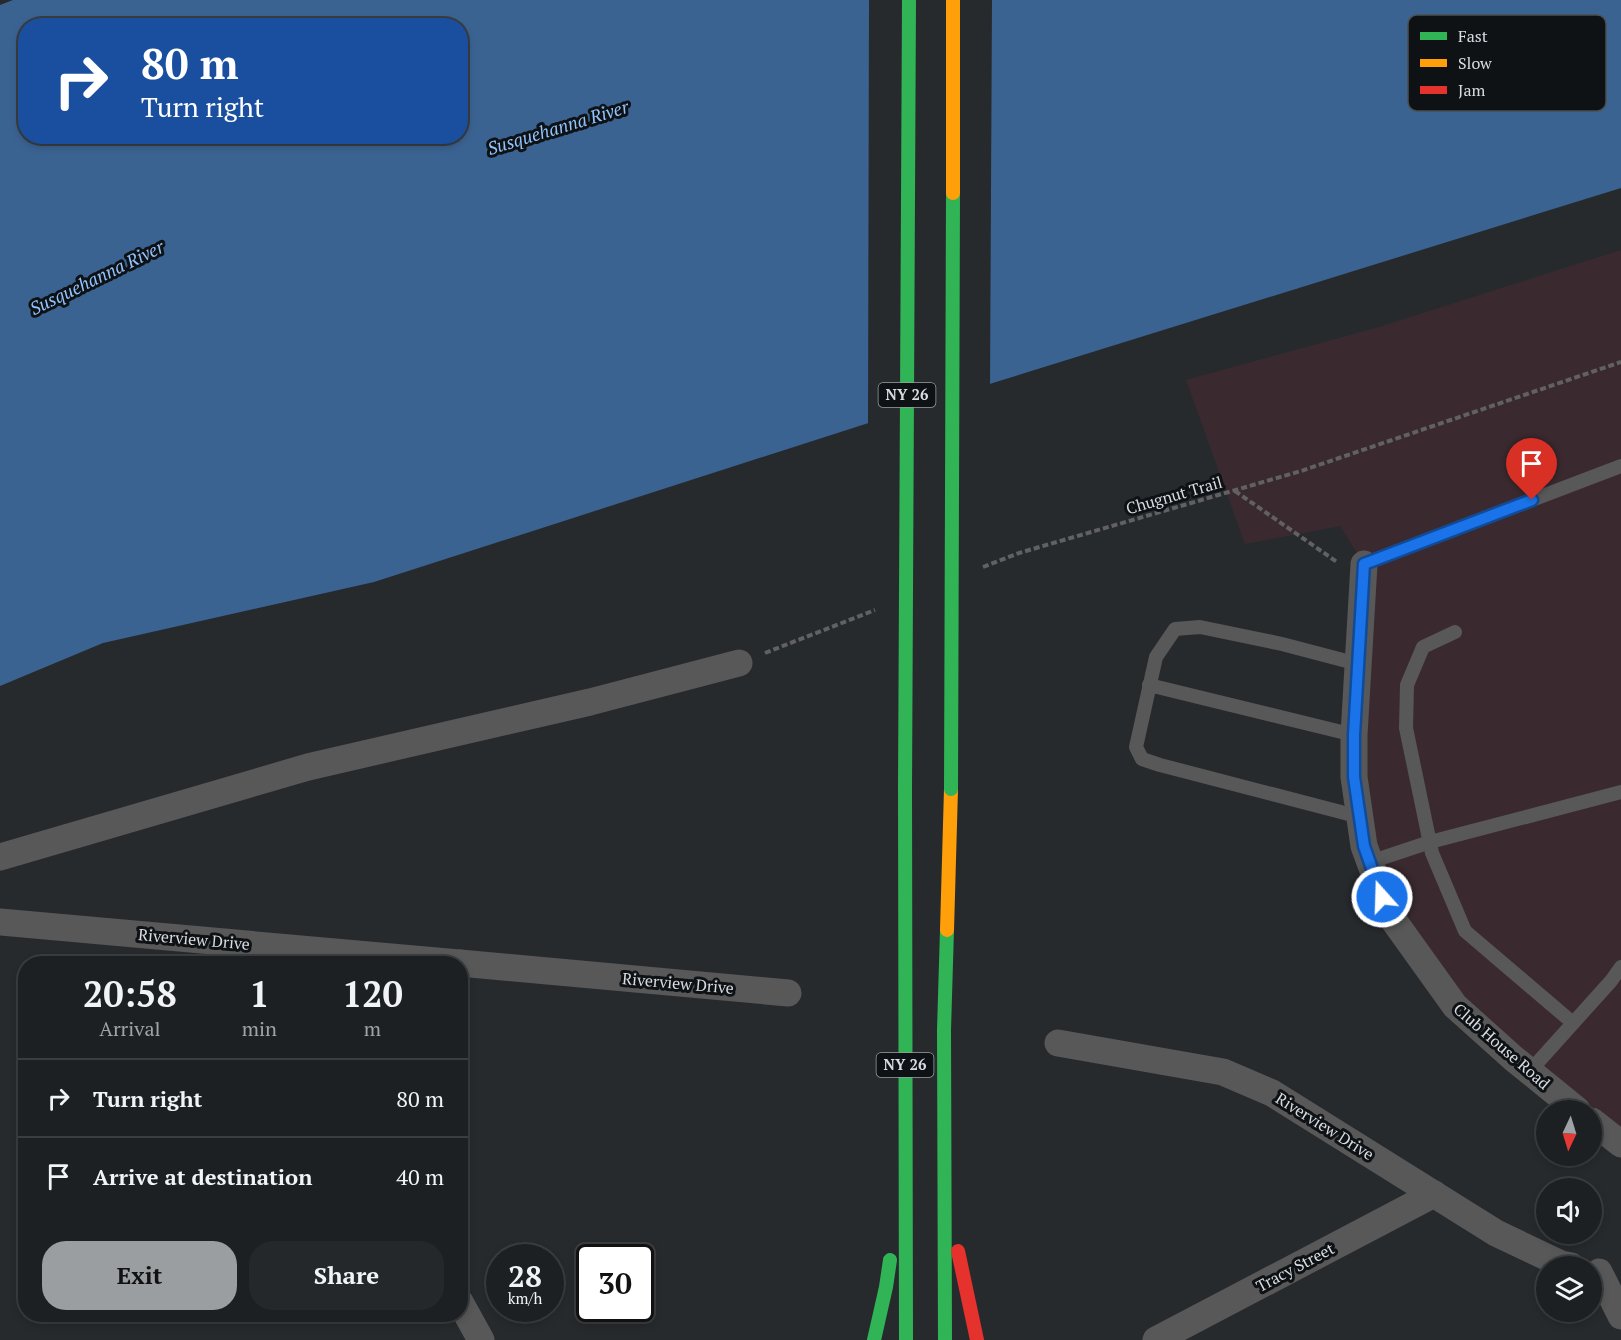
<!DOCTYPE html>
<style>
:root{--surface:#1d2022;--page:#25282a;--text:#f1f3f6;--muted:#a0a3a5;--line:#3b3e40;--accent:#9a9ea1}
body{margin:0;font-family:"PT Serif",serif;background:var(--page);color:var(--text);height:100vh;display:flex;flex-direction:column;font-size:22px;white-space:nowrap}
*{box-sizing:border-box;margin:0}
p{font-size:20px;color:var(--muted)}
.icon{flex:none;width:33px;height:33px;fill:none;stroke:currentColor;stroke-width:2;stroke-linecap:round;stroke-linejoin:round}
.map{position:relative;flex:1;overflow:hidden}
.details{position:absolute;left:18px;top:956px;width:450px;height:366px;display:flex;flex-direction:column;background:var(--surface);border-radius:24px;box-shadow:0 3px 9px #0003,0 0 0 2px var(--line)}
.details>*{flex:none}
.guide{position:absolute;left:18px;top:18px;width:450px;height:126px;border-radius:24px;box-shadow:0 3px 9px #0003,0 0 0 2px var(--line);background:#1a4fa0;color:#fff;overflow:hidden}
.needle{width:39px;rotate:184deg}
.controls{position:absolute;left:1536px;top:1100px;display:grid;gap:12px}
.controls a{display:grid;place-items:center;width:66px;height:66px;border-radius:50%;background:var(--surface);box-shadow:0 3px 9px #0003,0 0 0 2px var(--line);font-size:30px}
.speed{position:absolute;left:486px;top:1244px;display:flex;gap:12px;font-size:30px;font-weight:700;text-align:center}
.speed>*{display:grid;place-content:center;width:78px;height:78px;border-radius:50%;background:var(--surface);box-shadow:0 3px 9px #0003,0 0 0 2px var(--line);line-height:1}
.speed small{font-size:15px;font-weight:400}
.speed .limit{border:3px solid #111;border-radius:9px;background:#fff;color:#111}
.pin{position:absolute;display:grid;place-items:center;width:51px;height:51px;color:#fff;margin:-62px -26px;border-radius:50% 50% 50% 0;rotate:-45deg;box-shadow:0 0 6px #0007}
.pin .icon{rotate:45deg}
.me{position:absolute;width:66px;margin:-33px;rotate:340deg;stroke-linejoin:round;filter:drop-shadow(0 0 4px #0008)}
.turn{display:flex;align-items:center;gap:21px;height:126px;padding:0 24px;font-size:27px}
.turn .icon{width:78px;height:78px;stroke-width:2.5}
.turn b{display:block;font-size:42px;line-height:51px}
.eta{display:flex;justify-content:space-evenly;align-items:center;height:102px;text-align:center}
.eta b{font-size:36px;font-weight:600;line-height:42px}
.cta{display:flex;gap:12px;margin-top:auto;padding:12px 24px}
.cta a{flex:1;height:69px;border-radius:24px;background:var(--accent);color:#111;font-size:24px;font-weight:600;line-height:69px;text-align:center}
.cta a+a{background:var(--page);color:var(--text)}
ul{padding:0;list-style:none}
li{display:flex;align-items:center;gap:18px;height:78px;padding:0 24px;border-top:2px solid var(--line)}
li div{flex:1}
li b{display:block;font-size:22px}
li em{font-style:normal}
.map>svg:first-child{display:block}
.education{fill:#3a2a2f}
.water{fill:#3b6392;fill-rule:evenodd}
.pier{fill:#272a2d}
.lines{fill:none;stroke-linecap:round;stroke-linejoin:round}
.path{stroke:#616163;stroke-width:4;stroke-dasharray:6 3;stroke-linecap:butt}
.lane{stroke:#585858;stroke-width:14}
.street{stroke:#585858;stroke-width:27}
.fast{stroke:#30b455;stroke-width:14}
.slow{stroke:#ff9f0a;stroke-width:14}
.jam{stroke:#e5322d;stroke-width:14}
.fast-bridge{stroke:#30b455;stroke-width:14}
.slow-bridge{stroke:#ff9f0a;stroke-width:14}
.route-casing{stroke:#114b97;stroke-width:15}
.route{stroke:#1a73e8;stroke-width:10}
.labels{text-anchor:middle;stroke-width:6;stroke-linejoin:round;paint-order:stroke}
.shield{fill:#0f1215;stroke:#9c9fa3;stroke-width:1.5}
.shield-label{font-size:15px;font-weight:bold;fill:#d8dce0}
.street-label{font-size:16px;fill:#d8dce0;stroke:#0f1215}
.water-label{font-size:18px;font-style:italic;fill:#91c3ff;stroke:#0f1215}
.key{fill:#0f1215;stroke:#4b4f52;stroke-width:1.5}
.key-label{font-size:16px;fill:#d8dce0}
</style>
<div class="map">
<svg width="1621" height="1340" viewBox="0 0 1621 1340">
<rect width="100%" height="100%" fill="#272a2d"/>
<!-- education -->
<polygon class="education" points="1621,250 1621,1144 1455,1006 1364,846 1364,564 1340,526 1245,544 1186,380 1379,327"/>
<!-- water -->
<path class="water" d="M 13,0 L 1621,0 L 1621,188 L 996,382 L 374,582 L 103,643 L 0,686 L 0,5 ZM 26,26 L 460,26 L 460,136 L 26,136 Z"/>
<!-- pier -->
<polygon class="pier" points="869,0 992,0 990,387 868,427"/>
<g class="lines">
<!-- path -->
<g class="path">
<polyline points="1235,491 1337,562"/>
<polyline points="983,567 1019,553 1301,471 1621,362"/>
<polyline points="765,653 875,610"/>
</g>
<!-- lane -->
<g class="lane">
<polyline points="1364,564 1621,466"/>
<polyline points="1455,632 1423,647 1407,685 1406,728 1432,853 1465,931 1573,1023"/>
<polyline points="1358,664 1282,644 1200,627 1175,629 1156,657 1136,747 1142,759 1160,765 1360,817"/>
<polyline points="1149,685 1354,735"/>
<polyline points="1370,862 1430,842 1621,792"/>
<polyline points="1530,1071 1611,981 1621,967"/>
</g>
<!-- street -->
<g class="street">
<polyline points="1364,564 1354,735 1354,777 1364,846 1389,914 1455,1006 1513,1058 1577,1110"/>
<polyline points="0,857 308,767 590,702 739,663"/>
<polyline points="0,922 459,963"/>
<polyline points="460,963 788,993"/>
<polyline points="1058,1043 1223,1072 1272,1093 1496,1233 1561,1264 1571,1266"/>
<polyline points="1592,1121 1621,1144"/>
<polyline points="1599,1272 1621,1316"/>
<polyline points="460,1302 481,1340"/>
<polyline points="1156,1340 1434,1194"/>
</g>
<!-- fast -->
<g class="fast">
<polyline points="905,789 906,1340"/>
<polyline points="874,1340 886,1287 890,1260"/>
<polyline points="945,1340 944,1030 947,930"/>
</g>
<!-- slow -->
<polyline class="slow" points="947,930 951,789"/>
<!-- jam -->
<polyline class="jam" points="958,1251 977,1340"/>
<!-- fast-bridge -->
<g class="fast-bridge">
<polyline points="905,789 909,0"/>
<polyline points="951,789 953,193"/>
</g>
<!-- slow-bridge -->
<polyline class="slow-bridge" points="953,193 953,0"/>
</g>
<g class="lines">
<!-- route casing -->
<g class="route-casing">
<polyline id="route" points="1382,897 1364,846 1354,777 1354,735 1364,564 1532,500"/>
</g>
<!-- route -->
<use href="#route" class="route"/>
</g>
<g class="labels">
<!-- shield labels -->
<g class="shield">
<rect x="878.5" y="383" width="57" height="24" rx="4.5"/>
<rect x="876.5" y="1053" width="57" height="24" rx="4.5"/>
</g>
<g class="shield-label">
<text x="907" y="400">NY 26</text>
<text x="905" y="1070">NY 26</text>
</g>
<!-- street labels -->
<g class="street-label">
<text transform="translate(1174 495) rotate(-16)" y="6">Chugnut Trail</text>
<text transform="translate(194 939) rotate(5)" y="6">Riverview Drive</text>
<text transform="translate(678 983) rotate(5)" y="6">Riverview Drive</text>
<text transform="translate(1502 1046) rotate(41)" y="6">Club House Road</text>
<text transform="translate(1325 1126) rotate(32)" y="6">Riverview Drive</text>
<text transform="translate(1295 1267) rotate(-28)" y="6">Tracy Street</text>
</g>
<!-- water labels -->
<g class="water-label">
<text transform="translate(558 128) rotate(-17)" y="6">Susquehanna River</text>
<text transform="translate(97 278) rotate(-26)" y="6">Susquehanna River</text>
</g>
</g>
<!-- legend -->
<rect x="1408" y="15" width="198" height="96" rx="9" class="key"/>
<rect x="1420" y="32" width="27" height="8" fill="#30b455"/>
<rect x="1420" y="59" width="27" height="8" fill="#ff9f0a"/>
<rect x="1420" y="86" width="27" height="8" fill="#e5322d"/>
<g class="key-label">
<text x="1458" y="42">Fast</text>
<text x="1458" y="69">Slow</text>
<text x="1458" y="96">Jam</text>
</g>
</svg>
<div class="controls">
<a><svg class="needle" viewBox="-14 -14 28 28"><path d="M0-13l5 13h-10z" fill="#e53935"/><path d="M0 13l5-13h-10z" fill="#a0a3a5"/></svg></a>
<a><svg class="icon" aria-label="sound" viewBox="0 0 24 24"><path d="M4 9h4l5-4v14l-5-4H4zM17 9q2 3 0 6"/></svg></a>
<a><svg class="icon" aria-label="layers" viewBox="0 0 24 24"><path d="M12 4l9 5-9 5-9-5zM3 14l9 5 9-5"/></svg></a>
</div>
<div class="speed"><div>28<small>km/h</small></div><div class="limit">30</div></div>
<div class="pin" style="left:1532px;top:500px;background:#d93025"><svg class="icon" aria-label="arrive" viewBox="0 0 24 24"><path d="M6 21V4h12l-3 4 3 4H6"/></svg></div>
<svg class="me" style="left:1382px;top:897px" viewBox="-20 -20 40 40"><circle r="17" fill="#1a73e8" stroke="#fff" stroke-width="3"/><path d="M0-11L8 9 0 5-8 9z" fill="#fff"/></svg>
<div class="guide">
<div class="turn"><svg class="icon" aria-label="right" viewBox="0 0 24 24"><path d="M7 20v-9h11M14 6l5 5-5 5"/></svg><div><b>80 m</b>Turn right</div></div>
</div>
<section class="details">
<div class="eta">
<div><b>20:58</b><p>Arrival</p></div>
<div><b>1</b><p>min</p></div>
<div><b>120</b><p>m</p></div>
</div>
<ul>
<li><svg class="icon" aria-label="right" viewBox="0 0 24 24"><path d="M7 20v-9h11M14 6l5 5-5 5"/></svg><div><b>Turn right</b></div><em>80 m</em></li>
<li><svg class="icon" aria-label="arrive" viewBox="0 0 24 24"><path d="M6 21V4h12l-3 4 3 4H6"/></svg><div><b>Arrive at destination</b></div><em>40 m</em></li>
</ul>
<div class="cta"><a>Exit</a><a>Share</a></div>
</section>
</div>
